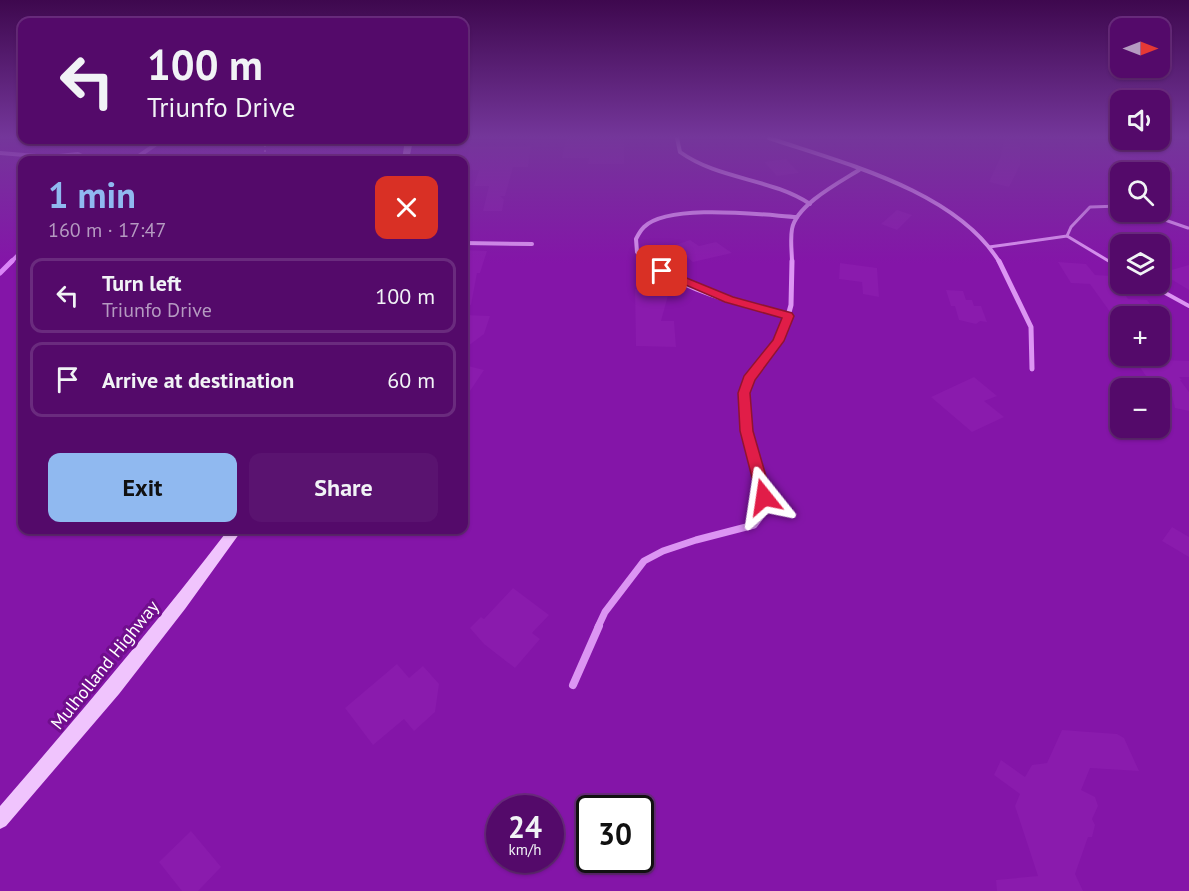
<!DOCTYPE html>
<meta charset="utf-8">
<style>
:root{--surface:#540a6a;--page:#5a1370;--text:#f1f3f6;--muted:#b59ac1;--line:#6a2b7e;--accent:#90b9f0}
body{margin:0;font-family:"PT Sans",sans-serif;background:var(--page);color:var(--text);height:100vh;display:flex;flex-direction:column;font-size:22px;white-space:nowrap}
*{box-sizing:border-box;margin:0}
p{font-size:20px;color:var(--muted)}
.icon{flex:none;width:33px;height:33px;fill:none;stroke:currentColor;stroke-width:2;stroke-linecap:round;stroke-linejoin:round}
.map{position:relative;flex:1;overflow:hidden}
.details{position:absolute;left:18px;top:156px;width:450px;height:378px;display:flex;flex-direction:column;background:var(--surface);border-radius:12px;box-shadow:0 2px 4px #0004,0 0 0 2px var(--line)}
.details>*{flex:none}
.guide{position:absolute;left:18px;top:18px;width:450px;height:126px;border-radius:12px;box-shadow:0 2px 4px #0004,0 0 0 2px var(--line);background:#540a6a;color:var(--text);overflow:hidden}
.needle{width:39px;rotate:90deg}
.controls{position:absolute;left:1110px;top:18px;display:grid;gap:12px}
.controls a{display:grid;place-items:center;width:60px;height:60px;border-radius:12px;background:var(--surface);box-shadow:0 2px 4px #0004,0 0 0 2px var(--line);font-size:30px}
.speed{position:absolute;left:486px;top:795px;display:flex;gap:12px;font-size:30px;font-weight:700;text-align:center}
.speed>*{display:grid;place-content:center;width:78px;height:78px;border-radius:50%;background:var(--surface);box-shadow:0 2px 4px #0004,0 0 0 2px var(--line);line-height:1}
.speed small{font-size:15px;font-weight:400}
.speed .limit{border:3px solid #111;border-radius:9px;background:#fff;color:#111}
.pin{position:absolute;display:grid;place-items:center;width:51px;height:51px;color:#fff;margin:-26px;border-radius:12px;box-shadow:0 3px 9px #0006}
.me{position:absolute;width:66px;margin:-33px;rotate:345deg;stroke-linejoin:round;filter:drop-shadow(0 0 4px #0008)}
.turn{display:flex;align-items:center;gap:21px;height:126px;padding:0 30px;font-size:27px}
.turn .icon{width:78px;height:78px;stroke-width:2.5}
.turn b{display:block;font-size:42px;line-height:51px}
.round{display:grid;place-items:center;flex:none;width:63px;height:63px;border-radius:12px;background:var(--page)}
.summary{display:flex;align-items:center;justify-content:space-between;height:102px;padding:0 30px}
h1{font-size:36px;font-weight:700;line-height:45px;color:var(--accent)}
.action{display:flex;gap:12px;margin-top:auto;padding:12px 30px}
.action a{flex:1;height:69px;border-radius:12px;background:var(--accent);color:#111;font-size:24px;font-weight:700;line-height:69px;text-align:center}
.action a+a{background:var(--page);color:var(--text)}
ul{padding:0;list-style:none}
li{display:flex;align-items:center;gap:18px;height:75px;margin:0 12px 9px;padding:0 18px;border:3px solid var(--line);border-radius:12px}
li div{flex:1}
li b{display:block;font-size:22px}
li em{font-style:normal}
.map>svg:first-child{display:block}
.green{fill:#8415a8;fill-rule:evenodd}
.lines{fill:none;stroke-linecap:round;stroke-linejoin:round}
.stream-far1{stroke:#da85f7;stroke-width:4}
.stream{stroke:#da85f7;stroke-width:5}
.building{fill:#8a1bad}
.path{stroke:#dc95f3;stroke-width:2;stroke-dasharray:2 3;stroke-linecap:butt}
.service-far1{stroke:#dc95f3;stroke-width:3}
.service{stroke:#dc95f3;stroke-width:4}
.minor-far3{stroke:#dc95f3;stroke-width:4}
.minor-far2{stroke:#dc95f3;stroke-width:5}
.minor-far1{stroke:#dc95f3;stroke-width:7}
.minor{stroke:#dc95f3;stroke-width:8}
.secondary{fill:#f0c4fd;fill-rule:evenodd}
.route{fill:#e11d48;stroke:#92132f;stroke-width:1.5}
.labels{text-anchor:middle;stroke-width:6;stroke-linejoin:round;paint-order:stroke}
.near-street-label{font-size:18px;fill:#fff;stroke:#700e8d}
</style>
<div class="map">
<svg width="1189" height="891" viewBox="0 0 1189 891">
<rect width="100%" height="100%" fill="#700e8d"/>
<!-- green -->
<path class="green" d="M 0,138 L 1189,138 L 1189,891 L 0,891 ZM 22,160 L 464,160 L 464,530 L 22,530 ZM 1120,172 L 1160,172 L 1160,212 L 1120,212 ZM 1120,244 L 1160,244 L 1160,284 L 1120,284 ZM 1120,316 L 1160,316 L 1160,356 L 1120,356 ZM 1120,388 L 1160,388 L 1160,428 L 1120,428 ZM 500,808 L 550,808 L 550,860 L 500,860 ZM 590,808 L 640,808 L 640,860 L 590,860 Z"/>
<g class="lines">
<!-- stream-far1 -->
<g class="stream-far1">
<polyline points="0,153 49,157 78,154 90,160"/>
<polyline points="133,160 162,140"/>
<polyline points="10,263 22,251"/>
</g>
<!-- stream -->
<polyline class="stream" points="0,273 12,261"/>
</g>
<!-- building -->
<g class="building">
<polygon points="566,138 624,138 624,164 588,164 589,158 562,158"/>
<polygon points="1004,138 1018,141 1017,144 1020,145 1020,165 1009,187 989,182 1001,156"/>
<polygon points="531,146 528,167 513,167 505,196 500,196 504,200 502,211 483,211 489,186 474,186 479,170 464,170 470,147"/>
<polygon points="1110,152 1175,168 1175,172 1123,172"/>
<polygon points="786,159 799,173 777,176 764,162"/>
<polygon points="897,210 912,215 897,230 881,224"/>
<polygon points="690,240 699,246 716,242 732,253 693,262 673,246"/>
<polygon points="464,250 487,251 480,273 477,273 471,305 464,304"/>
<polygon points="1058,262 1086,264 1095,275 1112,276 1128,299 1147,300 1159,316 1113,316 1090,284 1071,283"/>
<polygon points="840,263 877,268 879,297 863,294 862,282 839,279"/>
<polygon points="1189,265 1189,290 1161,273"/>
<polygon points="635,289 669,292 661,321 674,321 676,347 636,346"/>
<polygon points="946,290 963,291 966,300 972,300 974,306 981,306 987,322 980,321 976,324 959,320 955,306 951,306"/>
<polygon points="464,315 490,316 484,334 464,349"/>
<polygon points="1134,359 1189,361 1189,377 1179,377 1182,380 1180,380 1189,392 1189,411 1175,408 1168,380 1149,380"/>
<polygon points="464,365 484,370 464,400"/>
<polygon points="974,377 997,396 984,401 1004,417 972,432 931,397"/>
<polygon points="1172,527 1189,537 1189,557 1162,541"/>
<polygon points="513,588 549,615 532,633 540,639 515,668 484,644 470,628 481,617 484,619"/>
<polygon points="397,664 409,678 423,666 439,684 435,712 414,731 404,719 373,745 345,708"/>
<polygon points="1062,730 1117,734 1124,738 1139,771 1090,768 1081,790 1095,797 1098,806 1092,819 1095,825 1092,837 1088,837 1075,874 1083,891 997,891 996,880 1038,876 1015,806 1020,794 994,775 1001,760 1025,777 1032,765 1047,763"/>
<polygon points="191,831 221,867 198,891 182,891 159,862"/>
</g>
<g class="lines">
<!-- path -->
<polyline class="path" points="265,140 265,160"/>
<!-- service-far1 -->
<g class="service-far1">
<polyline points="1142,212 1188,228"/>
<polyline points="1067,236 1112,263"/>
<polyline points="989,247 1067,236 1071,227 1090,207 1120,206"/>
</g>
<!-- service -->
<g class="service">
<polyline points="1110,261 1120,267"/>
<polyline points="1149,284 1189,306"/>
</g>
<!-- minor-far3 -->
<g class="minor-far3">
<path d="M 677,138 L 680,152 C 719,180 771,178 810,204"/>
<path d="M 769,138 C 843,163 957,191 1000,263"/>
<polyline points="464,243 532,244"/>
<path d="M 647,263 L 637,252 L 636,239 C 638,235 641,230 644,227 C 669,203 763,215 797,217"/>
<path d="M 792,263 C 792,252 790,240 792,229 C 796,205 840,182 859,170"/>
</g>
<!-- minor-far2 -->
<g class="minor-far2">
<path d="M 645,261 C 676,284 715,297 752,307 C 764,311 776,312 788,316 L 779,341 L 749,379 L 744,393 L 746,422"/>
<polyline points="999,261 1031,327 1032,369"/>
<polyline points="788,316 791,305 792,261"/>
</g>
<!-- minor-far1 -->
<polyline class="minor-far1" points="598,627 605,612 644,561 663,551 696,540 754,525 764,512 764,497 746,420"/>
<!-- minor -->
<polyline class="minor" points="573,685 599,626"/>
<!-- secondary -->
<g class="secondary">
<polygon points="405,140 413,140 409,160 402,160"/>
<path d="M 228,530 L 242,530 L 185,609 L 119,694 L 6,826 L 0,829 L 0,806 C 78,716 155,625 228,530 Z"/>
</g>
</g>
<!-- sky -->
<linearGradient id="sky" x2="0" y2="1"><stop stop-color="#3e084e"/><stop offset="0.52" stop-color="#74369a"/><stop offset="1" stop-color="#74369a" stop-opacity="0"/></linearGradient>
<rect width="1189" height="263" fill="url(#sky)"/>
<!-- route -->
<polygon class="route" points="662,268 733,297 792,313 794,316 784,341 755,380 750,393 753,431 772,497 769,501 759,501 757,497 740,431 738,393 744,376 773,340 782,318 725,302 658,273 658,269"/>
<g class="labels">
<!-- near-street labels -->
<g class="near-street-label">
<text transform="translate(105 665) rotate(-51)" y="6">Mulholland Highway</text>
</g>
</g>
</svg>
<div class="controls">
<a><svg class="needle" viewBox="-14 -14 28 28"><path d="M0-13l5 13h-10z" fill="#e53935"/><path d="M0 13l5-13h-10z" fill="#b59ac1"/></svg></a>
<a><svg class="icon" aria-label="sound" viewBox="0 0 24 24"><path d="M4 9h4l5-4v14l-5-4H4zM17 9q2 3 0 6"/></svg></a>
<a><svg class="icon" aria-label="search" viewBox="0 0 24 24"><circle cx="10" cy="10" r="6"/><path d="M15 15l6 6"/></svg></a>
<a><svg class="icon" aria-label="layers" viewBox="0 0 24 24"><path d="M12 4l9 5-9 5-9-5zM3 14l9 5 9-5"/></svg></a>
<a>+</a>
<a>−</a>
</div>
<div class="speed"><div>24<small>km/h</small></div><div class="limit">30</div></div>
<div class="pin" style="left:662px;top:271px;background:#d93025"><svg class="icon" aria-label="arrive" viewBox="0 0 24 24"><path d="M6 21V4h12l-3 4 3 4H6"/></svg></div>
<svg class="me" style="left:764px;top:497px" viewBox="-20 -20 40 40"><path d="M0-17L14 15 0 8-14 15z" fill="#e11d48" stroke="#fff" stroke-width="4"/></svg>
<div class="guide">
<div class="turn"><svg class="icon" aria-label="left" viewBox="0 0 24 24"><path d="M17 20v-9H6M10 6l-5 5 5 5"/></svg><div><b>100 m</b>Triunfo Drive</div></div>
</div>
<section class="details">
<div class="summary"><div><h1>1 min</h1><p>160 m · 17:47</p></div><a class="round" style="background:#d93025;color:#fff"><svg class="icon" aria-label="close" viewBox="0 0 24 24"><path d="M6 6l12 12M18 6L6 18"/></svg></a></div>
<ul>
<li><svg class="icon" aria-label="left" viewBox="0 0 24 24"><path d="M17 20v-9H6M10 6l-5 5 5 5"/></svg><div><b>Turn left</b><p>Triunfo Drive</p></div><em>100 m</em></li>
<li><svg class="icon" aria-label="arrive" viewBox="0 0 24 24"><path d="M6 21V4h12l-3 4 3 4H6"/></svg><div><b>Arrive at destination</b></div><em>60 m</em></li>
</ul>
<div class="action"><a>Exit</a><a>Share</a></div>
</section>
</div>
